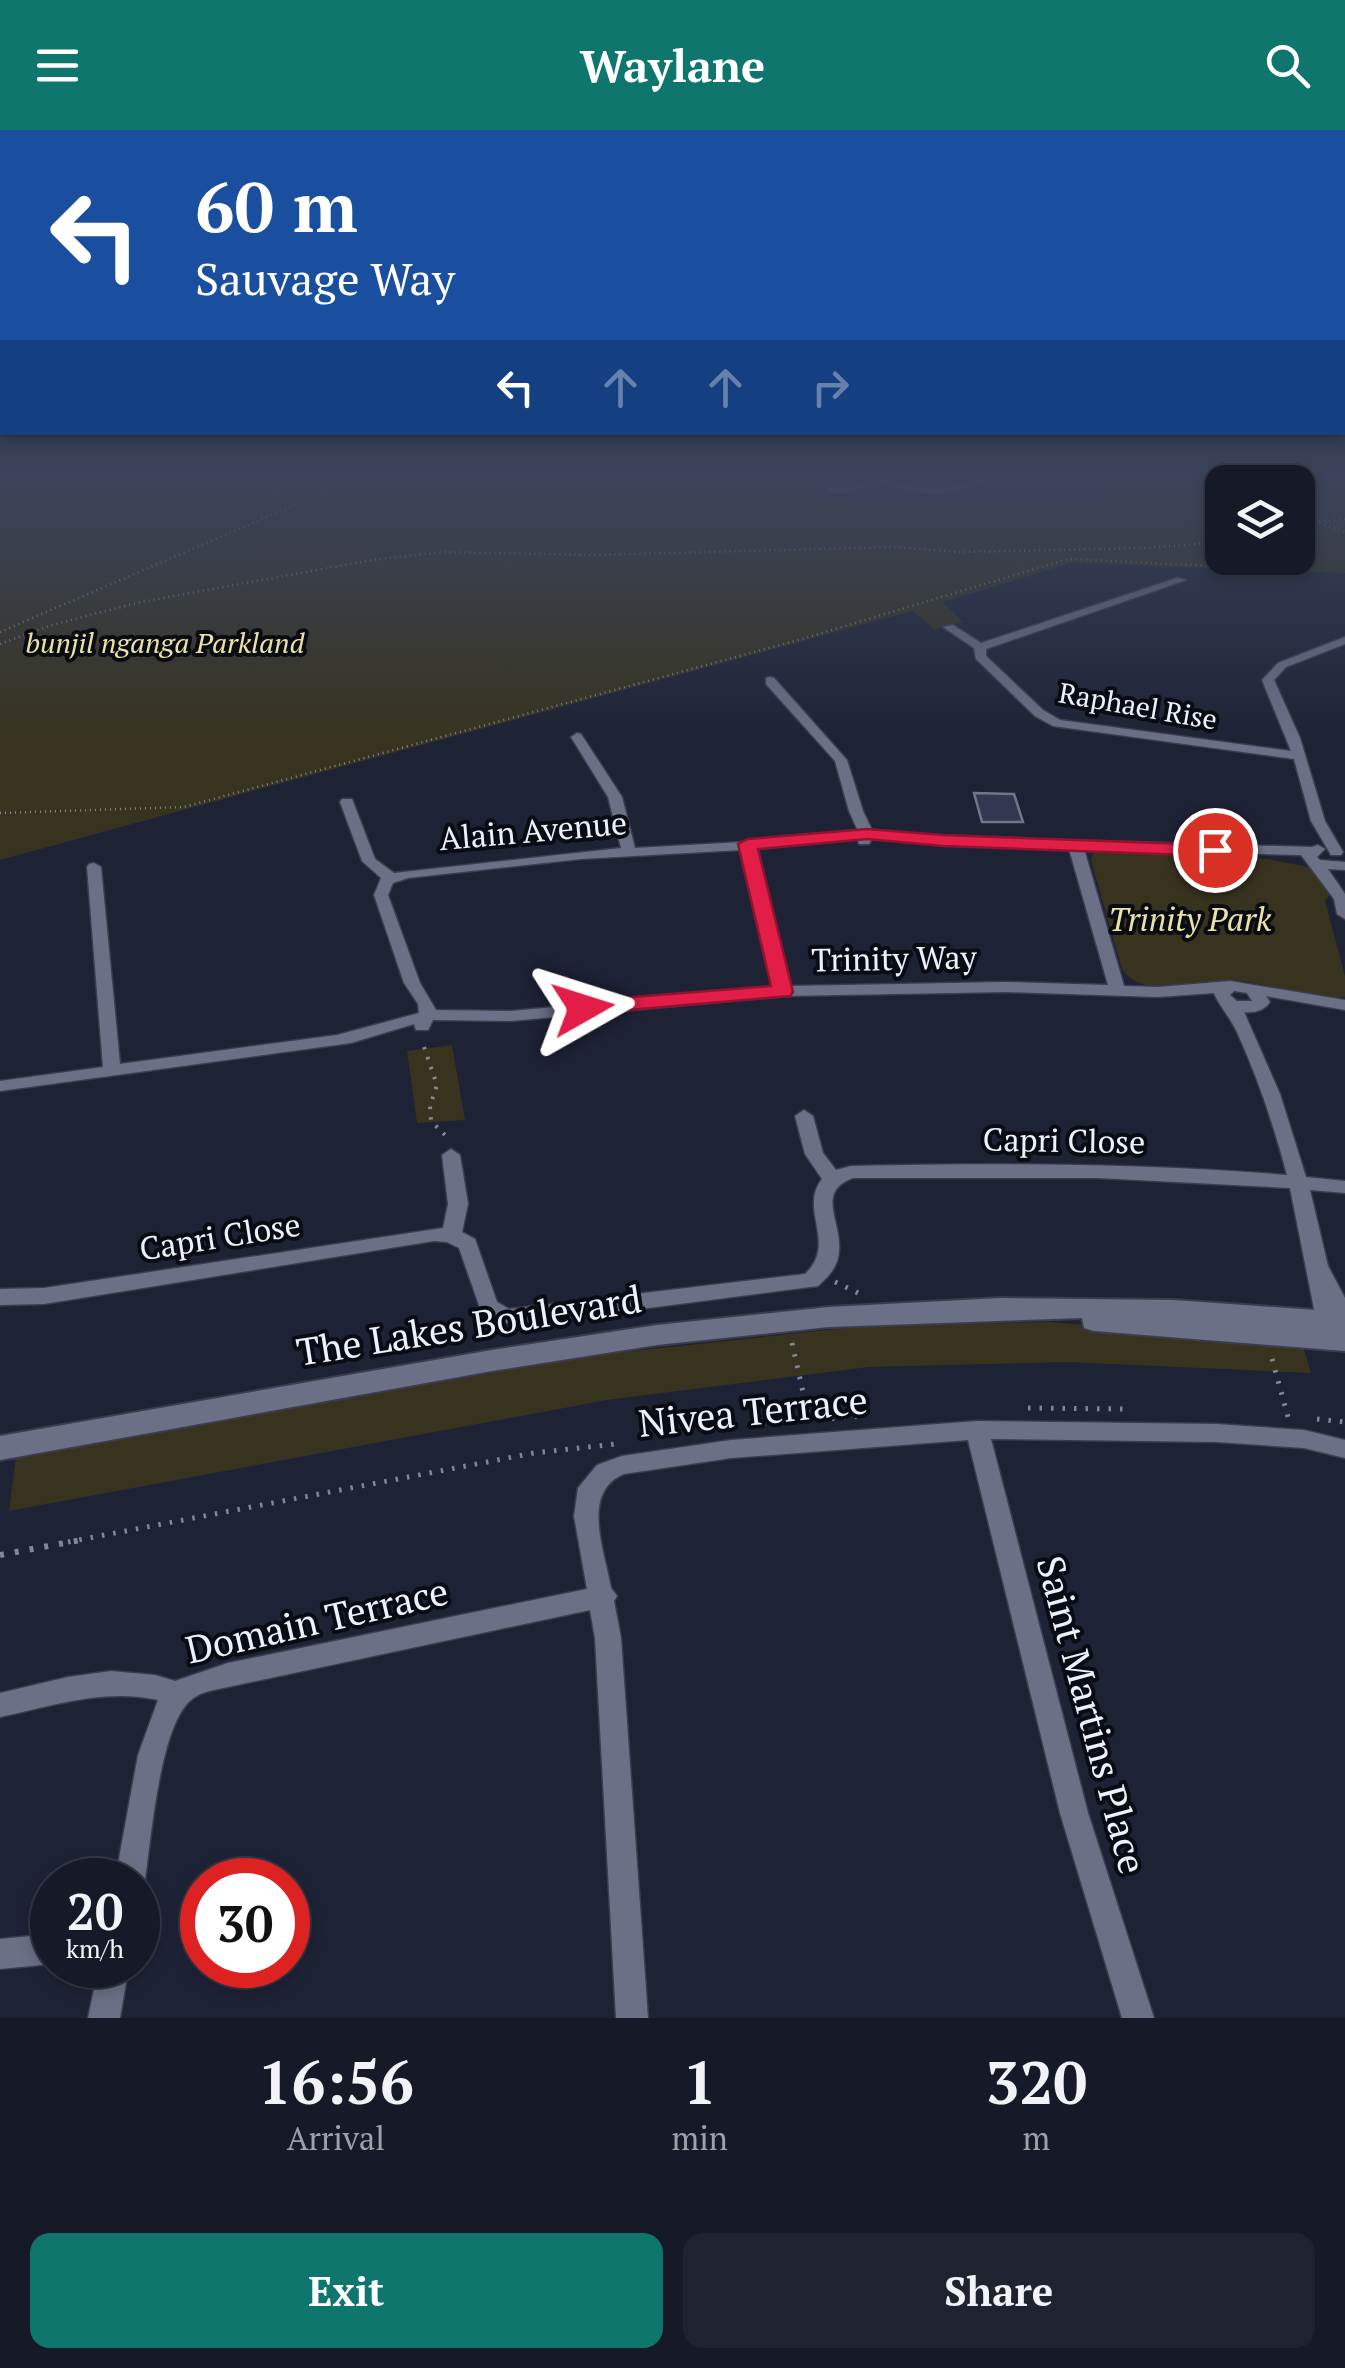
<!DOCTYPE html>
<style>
:root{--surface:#161a28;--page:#1f2330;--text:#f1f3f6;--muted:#9ea1a8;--line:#353845;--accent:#0f766e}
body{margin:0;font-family:"PT Serif",serif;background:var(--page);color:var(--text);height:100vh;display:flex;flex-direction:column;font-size:38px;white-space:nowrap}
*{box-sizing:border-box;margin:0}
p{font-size:32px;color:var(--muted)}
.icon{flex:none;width:55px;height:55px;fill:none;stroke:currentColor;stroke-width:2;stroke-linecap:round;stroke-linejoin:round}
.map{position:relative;height:1888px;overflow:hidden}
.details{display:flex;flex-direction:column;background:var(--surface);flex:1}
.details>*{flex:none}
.hud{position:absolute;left:0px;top:0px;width:1345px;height:305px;box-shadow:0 5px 15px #0003,0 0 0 2px var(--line);background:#1a4fa0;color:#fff;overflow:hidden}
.fabs{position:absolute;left:1205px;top:335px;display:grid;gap:20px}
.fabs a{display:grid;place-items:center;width:110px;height:110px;border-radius:20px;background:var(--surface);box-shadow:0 5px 15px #0003,0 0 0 2px var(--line);font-size:50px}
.speed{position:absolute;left:30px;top:1728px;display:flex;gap:20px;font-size:50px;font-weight:700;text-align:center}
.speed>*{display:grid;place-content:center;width:130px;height:130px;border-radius:50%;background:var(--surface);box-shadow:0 5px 15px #0003,0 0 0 2px var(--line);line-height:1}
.speed small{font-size:25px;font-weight:400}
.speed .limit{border:15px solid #d22;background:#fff;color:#111}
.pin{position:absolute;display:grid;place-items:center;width:85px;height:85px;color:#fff;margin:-42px;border:5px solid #fff;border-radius:50%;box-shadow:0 2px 10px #0007}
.me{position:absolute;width:110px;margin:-55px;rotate:84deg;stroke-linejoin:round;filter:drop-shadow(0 0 8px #0008)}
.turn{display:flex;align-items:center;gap:35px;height:210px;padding:0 30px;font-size:45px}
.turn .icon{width:130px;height:130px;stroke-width:2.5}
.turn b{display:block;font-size:70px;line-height:85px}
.lanes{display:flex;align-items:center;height:95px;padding:0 30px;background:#0003;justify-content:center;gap:50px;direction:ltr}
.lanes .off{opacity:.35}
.eta{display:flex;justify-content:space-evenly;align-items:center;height:170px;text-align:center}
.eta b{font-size:60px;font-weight:700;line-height:70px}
.button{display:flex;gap:20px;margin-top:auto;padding:20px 30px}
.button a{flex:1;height:115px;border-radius:20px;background:var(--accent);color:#fff;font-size:40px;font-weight:700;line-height:115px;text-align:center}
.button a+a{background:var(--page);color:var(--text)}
header{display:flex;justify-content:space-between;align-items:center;height:130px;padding:0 30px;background:var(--accent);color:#fff;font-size:45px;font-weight:700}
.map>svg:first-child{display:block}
.built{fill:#252942}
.green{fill:#37331f;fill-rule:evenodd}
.building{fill:#323752;stroke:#70768c;stroke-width:2.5}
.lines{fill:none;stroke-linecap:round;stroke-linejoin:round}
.service-casing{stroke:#3b3d4e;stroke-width:8}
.minor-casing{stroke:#3b3d4e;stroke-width:3}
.tertiary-casing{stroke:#3b3d4e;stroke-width:4}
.path-far3{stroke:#838696;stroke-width:2.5;stroke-dasharray:1 4;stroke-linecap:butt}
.path-far2{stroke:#838696;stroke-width:4;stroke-dasharray:2.5 8;stroke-linecap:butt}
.path-far1{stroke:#838696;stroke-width:5;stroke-dasharray:2.5 9;stroke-linecap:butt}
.path{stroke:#838696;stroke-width:6;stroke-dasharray:4 11;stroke-linecap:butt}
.service{stroke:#6b7087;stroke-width:5}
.minor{fill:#6b7087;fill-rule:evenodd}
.tertiary{fill:#6b7087;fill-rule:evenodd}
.route{fill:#e11d48;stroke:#92132f;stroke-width:2.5}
.labels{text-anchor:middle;stroke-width:8;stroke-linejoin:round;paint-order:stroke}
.far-park-label{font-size:28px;font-style:italic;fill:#ece2a6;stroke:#0a0c14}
.far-street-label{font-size:28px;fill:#edf0fd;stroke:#0a0c14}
.street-label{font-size:32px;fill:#edf0fd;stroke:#0a0c14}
.park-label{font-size:32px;font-style:italic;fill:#ece2a6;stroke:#0a0c14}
.near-street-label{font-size:38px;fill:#edf0fd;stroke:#0a0c14}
</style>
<header><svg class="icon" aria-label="menu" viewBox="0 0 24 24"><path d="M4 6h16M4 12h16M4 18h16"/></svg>Waylane<svg class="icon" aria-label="search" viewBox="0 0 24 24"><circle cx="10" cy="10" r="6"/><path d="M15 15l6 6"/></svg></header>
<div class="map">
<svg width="1345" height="1888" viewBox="0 0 1345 1888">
<rect width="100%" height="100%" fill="#1e2235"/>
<!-- built -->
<polygon class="built" points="826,347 1099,347 1109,378 822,369"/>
<!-- green -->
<g class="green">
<path d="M 0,347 L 826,347 L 823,369 L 1108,378 L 1098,347 L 1345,347 L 1345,443 L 1071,433 L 943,472 L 963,492 L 934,499 L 913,481 L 0,730 ZM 1222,352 L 1298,352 L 1298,428 L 1222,428 Z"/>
<path d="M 1106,720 L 1268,729 L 1313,738 L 1330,764 L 1325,771 L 1345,846 L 1345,867 C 1309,870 1277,856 1243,851 C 1209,846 1147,875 1122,839 L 1091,730 L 1093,723 Z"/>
<polygon points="452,915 465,990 417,993 407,921"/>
<polygon points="1050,1192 1302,1213 1311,1243 1067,1232 869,1237 607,1270 9,1381 16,1326 596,1225 865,1196"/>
</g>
<!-- building -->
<polygon class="building" points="974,663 1014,664 1023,692 982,692"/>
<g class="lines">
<!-- service casing -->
<g class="service-casing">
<g id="service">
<path d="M 874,347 C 909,363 950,367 984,347"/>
<polyline points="830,360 850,360 880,351"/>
</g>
</g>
<!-- minor casing -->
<g class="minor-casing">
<g id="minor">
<polygon points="1177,448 1186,450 986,519 986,526 1043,580 1060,590 1291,621 1262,550 1278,533 1345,507 1345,514 1286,537 1274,550 1300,608 1325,691 1343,722 1341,725 1331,725 1311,691 1294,629 1053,596 1035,586 976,529 974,518 943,497 953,495 981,513"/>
<path d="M 770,547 L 774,548 L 847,630 L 863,681 L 872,700 L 943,707 L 1312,717 L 1318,715 L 1325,719 L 1317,727 L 1320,730 L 1345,732 L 1345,740 L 1328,739 L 1345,764 L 1345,789 L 1337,784 L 1334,769 L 1301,725 L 1084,719 L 1124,856 L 1158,857 L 1230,851 L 1345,870 L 1345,880 L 1266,866 L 1270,872 C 1264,881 1254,883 1244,882 L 1280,964 L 1306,1047 L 1345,1051 L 1345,1063 L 1310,1060 L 1328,1136 L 1345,1168 L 1345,1199 L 1339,1197 L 1341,1204 L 1338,1210 L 1330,1212 L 1322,1210 L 1319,1204 L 1290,1058 L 1098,1048 L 853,1048 C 815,1062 842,1092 839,1121 C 838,1137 829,1146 818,1156 L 518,1195 L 498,1191 L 481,1181 L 459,1118 L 447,1112 L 434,1111 L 44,1174 L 0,1175 L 0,1159 L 44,1158 L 443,1098 L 448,1074 L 442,1025 L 451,1019 L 460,1025 L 468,1074 L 462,1102 L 475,1109 L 497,1172 L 509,1179 L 805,1144 C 838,1113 798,1080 822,1049 L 805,1024 L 795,986 L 804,980 L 813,986 L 823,1023 L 836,1040 L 851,1036 C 996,1033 1142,1033 1287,1045 C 1274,996 1258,948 1237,902 C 1231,889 1217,872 1214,863 L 1158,867 L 1006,862 L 783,866 L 511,891 L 433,890 L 428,900 L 416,900 L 414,894 L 351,913 L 0,961 L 0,951 L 103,937 L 87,737 L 89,734 L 94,733 L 101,737 L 120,934 L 337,905 L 419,883 L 418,874 L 404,853 L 374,765 L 381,748 L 362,731 L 340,672 L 342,669 L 352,669 L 375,729 L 394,743 L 621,718 L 608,667 L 571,607 L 577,603 L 581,604 L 622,667 L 635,718 L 795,709 L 858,701 L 849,681 L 835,631 L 766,554 L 766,548 ZM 858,709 L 859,714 L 869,714 L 872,709 L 943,715 L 1069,719 L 1108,855 L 1006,852 L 790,856 L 755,719 ZM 741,720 L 774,857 L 511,881 L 436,880 L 420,853 L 388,765 L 393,753 L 408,748 L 581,729 ZM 1234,861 L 1247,863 L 1252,871 L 1237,871 L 1230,865 Z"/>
<path d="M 977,1291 L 1216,1294 L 1304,1300 L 1345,1310 L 1345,1328 L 1304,1318 L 1216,1312 L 991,1309 L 1088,1683 L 1154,1888 L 1122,1888 L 1060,1683 L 968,1310 L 731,1328 L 624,1344 C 580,1362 605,1422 611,1458 L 617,1466 L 614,1471 L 621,1508 L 648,1888 L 616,1888 L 595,1508 L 590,1480 L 228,1557 C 216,1560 201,1561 191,1570 C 160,1595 151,1709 145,1750 L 138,1761 L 138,1750 L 115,1750 L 138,1625 L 158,1570 C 104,1558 52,1576 0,1587 L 0,1563 L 68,1547 L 111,1541 L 155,1545 L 175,1551 L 228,1533 L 587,1459 L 574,1386 L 578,1358 L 597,1335 L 622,1326 L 731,1310 Z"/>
<polygon points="52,1804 52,1834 0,1839 0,1809"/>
<polygon points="99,1835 129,1835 120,1888 88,1888"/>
</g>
</g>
<!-- tertiary casing -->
<g class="tertiary-casing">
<polygon id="tertiary" points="1001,1168 1173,1170 1345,1182 1345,1221 1094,1201 1084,1198 1082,1188 829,1197 657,1215 492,1241 0,1330 0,1306 492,1220 657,1195 829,1177"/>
</g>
<!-- path-far3 -->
<g class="path-far3">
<polyline points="790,347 818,357"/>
<polyline points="261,386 284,347"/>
<polyline points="1345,389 1315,392 1345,402"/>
<polyline points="1298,397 1315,392"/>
<polyline points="0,502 350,351"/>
<polyline points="0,514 52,495 141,472 372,430 442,422 593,425 896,417 961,422 1146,418 1222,412"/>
<polyline points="0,683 184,677 802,509 1068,429 1215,436 1230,434 1236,428"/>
</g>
<!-- path-far2 -->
<polyline class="path-far2" points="424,917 437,955 430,976 431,991 449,1009"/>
<!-- path-far1 -->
<g class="path-far1">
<polyline points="835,1152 858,1163"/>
<polyline points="792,1213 809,1289"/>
<polyline points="1272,1229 1288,1287"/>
<polyline points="1028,1278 1123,1279"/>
<polyline points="1317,1289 1345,1292"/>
<polyline points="763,1294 863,1286"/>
<polyline points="68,1412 534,1323 615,1314"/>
</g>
<!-- path -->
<polyline class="path" points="0,1425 81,1410"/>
<!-- service -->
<use href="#service" class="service"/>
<!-- minor -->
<use href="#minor" class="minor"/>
<!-- tertiary -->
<use href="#tertiary" class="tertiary"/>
</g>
<!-- sky -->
<linearGradient id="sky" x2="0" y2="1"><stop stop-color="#10131d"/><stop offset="0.57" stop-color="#3b445c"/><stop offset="1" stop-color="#3b445c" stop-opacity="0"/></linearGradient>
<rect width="1345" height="612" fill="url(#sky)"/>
<!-- route -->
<polygon class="route" points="867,699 943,705 1215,715 1225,720 1215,726 943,716 867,709 758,719 793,862 790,866 583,884 572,878 583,871 771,856 738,714 748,709"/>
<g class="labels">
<!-- far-park labels -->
<g class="far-park-label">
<text x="165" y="523">bunjil nganga Parkland</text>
</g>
<!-- far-street labels -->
<g class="far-street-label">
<text transform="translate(1138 576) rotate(10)" y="10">Raphael Rise</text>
</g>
<!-- street labels -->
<g class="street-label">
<text transform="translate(533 701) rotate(-5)" y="11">Alain Avenue</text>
<text transform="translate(894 829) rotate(-1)" y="11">Trinity Way</text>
<text transform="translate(1064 1011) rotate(1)" y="11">Capri Close</text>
<text transform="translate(220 1107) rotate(-9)" y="11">Capri Close</text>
</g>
<!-- park labels -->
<g class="park-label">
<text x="1190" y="801">Trinity Park</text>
</g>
<!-- near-street labels -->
<g class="near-street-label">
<text transform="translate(469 1196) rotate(-9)" y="13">The Lakes Boulevard</text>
<text transform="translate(753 1282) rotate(-6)" y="13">Nivea Terrace</text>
<text transform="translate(317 1491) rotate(-13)" y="13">Domain Terrace</text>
<text transform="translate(1091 1585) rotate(75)" y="13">Saint Martins Place</text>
</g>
</g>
</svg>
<div class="fabs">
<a><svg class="icon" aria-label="layers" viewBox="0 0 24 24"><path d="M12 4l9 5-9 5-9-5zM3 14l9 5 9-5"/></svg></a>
</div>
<div class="speed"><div>20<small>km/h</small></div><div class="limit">30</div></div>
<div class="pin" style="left:1215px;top:720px;background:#d93025"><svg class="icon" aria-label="arrive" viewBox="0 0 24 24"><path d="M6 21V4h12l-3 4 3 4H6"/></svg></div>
<svg class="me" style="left:583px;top:878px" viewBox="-20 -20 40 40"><path d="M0-17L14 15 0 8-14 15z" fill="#e11d48" stroke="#fff" stroke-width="4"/></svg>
<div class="hud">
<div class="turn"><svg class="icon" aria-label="left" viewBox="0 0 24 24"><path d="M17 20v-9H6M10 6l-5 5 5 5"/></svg><div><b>60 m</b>Sauvage Way</div></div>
<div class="lanes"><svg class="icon" aria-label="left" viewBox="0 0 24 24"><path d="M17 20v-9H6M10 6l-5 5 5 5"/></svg><svg class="icon off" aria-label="ahead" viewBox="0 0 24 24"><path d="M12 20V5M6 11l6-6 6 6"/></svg><svg class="icon off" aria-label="ahead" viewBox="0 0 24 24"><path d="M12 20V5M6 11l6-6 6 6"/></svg><svg class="icon off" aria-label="right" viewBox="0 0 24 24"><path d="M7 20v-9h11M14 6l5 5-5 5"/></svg></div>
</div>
</div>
<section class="details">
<div class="eta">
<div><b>16:56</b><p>Arrival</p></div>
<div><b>1</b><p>min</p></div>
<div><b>320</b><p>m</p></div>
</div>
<div class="button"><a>Exit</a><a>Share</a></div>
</section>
